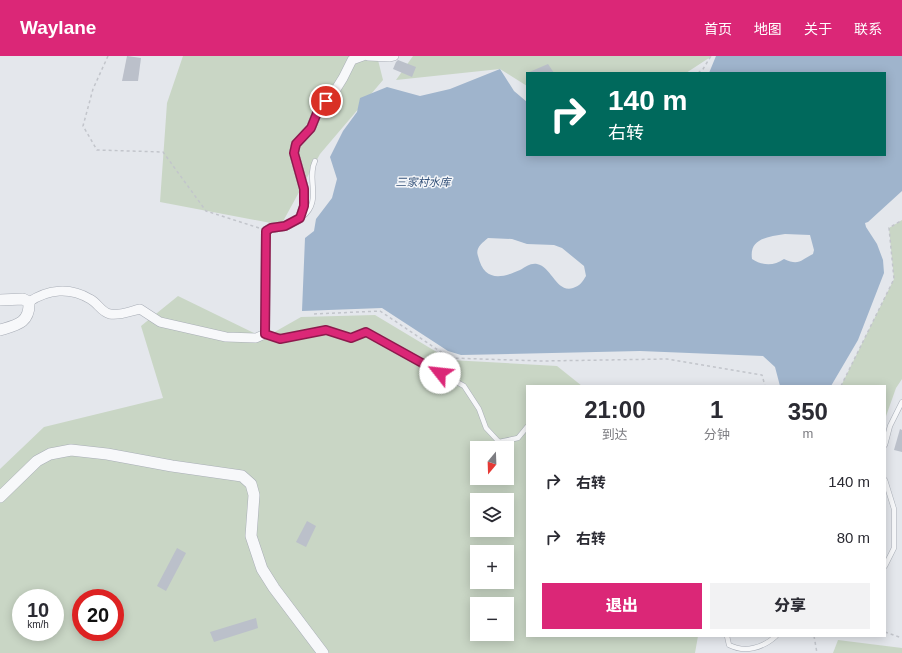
<!DOCTYPE html>
<html lang="zh">
<meta charset="utf-8">
<style>
:root{--surface:#fff;--page:#f2f2f3;--text:#2b2b33;--muted:#7c7c81;--accent:#db2777}
body{margin:0;font-family:Helvetica,"Noto Sans SC",sans-serif;background:var(--page);color:var(--text);height:100vh;display:flex;flex-direction:column;font-size:15px;white-space:nowrap}
*{box-sizing:border-box;margin:0}
p{font-size:13px;color:var(--muted)}
.icon{flex:none;width:22px;height:22px;fill:none;stroke:currentColor;stroke-width:2;stroke-linecap:round;stroke-linejoin:round}
.map{position:relative;flex:1;overflow:hidden}
.sheet{position:absolute;left:526px;top:329px;width:360px;height:252px;display:flex;flex-direction:column;background:var(--surface);border-radius:0px;box-shadow:0 2px 10px #0003}
.sheet>*{flex:none}
.hud{position:absolute;left:526px;top:16px;width:360px;height:84px;border-radius:0px;box-shadow:0 2px 10px #0003;background:#00695c;color:#fff;overflow:hidden}
.needle{width:26px;rotate:199deg}
.controls{position:absolute;left:470px;top:385px;display:grid;gap:8px}
.controls a{display:grid;place-items:center;width:44px;height:44px;border-radius:0px;background:var(--surface);box-shadow:0 2px 10px #0003;font-size:20px}
.speed{position:absolute;left:12px;top:533px;display:flex;gap:8px;font-size:20px;font-weight:700;text-align:center}
.speed>*{display:grid;place-content:center;width:52px;height:52px;border-radius:50%;background:var(--surface);box-shadow:0 2px 10px #0003;line-height:1}
.speed small{font-size:10px;font-weight:400}
.speed .limit{border:6px solid #d22;background:#fff;color:#111}
.pin{position:absolute;display:grid;place-items:center;width:34px;height:34px;color:#fff;margin:-17px;border:2px solid #fff;border-radius:50%;box-shadow:0 1px 4px #0007}
.me{position:absolute;width:44px;margin:-22px;rotate:299deg;stroke-linejoin:round;filter:drop-shadow(0 0 3px #0008)}
.turn{display:flex;align-items:center;gap:14px;height:84px;padding:0 16px;font-size:18px}
.turn .icon{width:52px;height:52px;stroke-width:2.5}
.turn b{display:block;font-size:28px;line-height:34px}
.eta{display:flex;justify-content:space-evenly;align-items:center;height:68px;text-align:center}
.eta b{font-size:24px;font-weight:800;line-height:28px}
.cta{display:flex;gap:8px;margin-top:auto;padding:8px 16px}
.cta a{flex:1;height:46px;border-radius:0px;background:var(--accent);color:#fff;font-size:16px;font-weight:800;line-height:46px;text-align:center}
.cta a+a{background:var(--page);color:var(--text)}
ul{padding:0;list-style:none}
li{display:flex;align-items:center;gap:12px;height:56px;padding:0 16px}
li div{flex:1}
li b{display:block;font-size:15px}
li em{font-style:normal}
header{display:flex;align-items:center;gap:24px;box-sizing:border-box;height:56px;padding:0 20px;background:var(--accent);color:#fff}
header strong{font-size:19px}
nav{display:flex;gap:22px;margin-inline-start:auto;font-size:14px}
.map>svg:first-child{display:block}
.green{fill:#c9d6c5;fill-rule:evenodd}
.water{fill:#9fb4cc;fill-rule:evenodd}
.building{fill:#bbc0ca}
.lines{fill:none;stroke-linecap:round;stroke-linejoin:round}
.service-casing{stroke:#a9aeb7;stroke-width:5.5}
.minor-casing{stroke:#a9aeb7;stroke-width:10}
.tertiary-casing{stroke:#a9aeb7;stroke-width:12}
.path{stroke:#c2c5cb;stroke-width:1.5;stroke-dasharray:3 3;stroke-linecap:butt}
.service{stroke:#f7f8fa;stroke-width:4.5}
.minor{stroke:#f7f8fa;stroke-width:9}
.tertiary{stroke:#f7f8fa;stroke-width:11}
.route-casing{stroke:#8e194d;stroke-width:10}
.route{stroke:#db2777;stroke-width:7}
.labels{text-anchor:middle;stroke-width:3;stroke-linejoin:round;paint-order:stroke}
.water-label{font-size:11px;font-style:italic;fill:#34527a;stroke:#f4f6f9}
</style>
<header>
<strong>Waylane</strong>
<nav><a>首页</a><a>地图</a><a>关于</a><a>联系</a></nav>
</header>
<div class="map">
<svg width="902" height="597" viewBox="0 0 902 597">
<rect width="100%" height="100%" fill="#e4e7ec"/>
<!-- green -->
<g class="green">
<polygon points="183,0 377,0 383,24 320,98 281,169 160,146 167,47"/>
<polygon points="413,0 712,0 686,17 527,17 527,30 500,13 396,24"/>
<polygon points="902,164 902,323 896,332 885,363 885,330 841,330 894,223 889,172"/>
<path d="M 178,240 L 264,282 L 301,261 L 375,259 L 450,304 L 557,310 L 582,330 L 527,330 L 527,580 L 698,580 L 695,597 L 0,597 L 0,413 L 44,371 L 163,342 L 141,270 ZM 477,392 L 507,392 L 507,422 L 477,422 ZM 477,444 L 507,444 L 507,474 L 477,474 ZM 477,496 L 507,496 L 507,526 L 477,526 ZM 21,542 L 55,542 L 55,576 L 21,576 ZM 81,542 L 115,542 L 115,576 L 81,576 ZM 477,548 L 507,548 L 507,578 L 477,578 Z"/>
<polygon points="838,584 902,592 902,597 833,597"/>
</g>
<!-- water -->
<path class="water" d="M 716,0 L 902,0 L 902,135 L 868,166 L 865,167 L 866,171 L 877,188 L 883,204 L 884,217 L 858,284 L 831,330 L 780,330 L 775,311 L 763,300 L 640,295 L 461,299 L 448,295 L 382,252 L 302,255 L 305,182 L 314,175 L 316,163 L 332,142 L 337,123 L 330,101 L 343,75 L 357,56 L 360,42 L 387,31 L 420,40 L 450,33 L 500,13 L 514,35 L 527,46 L 527,99 L 885,99 L 885,17 L 709,17 ZM 785,178 L 810,179 L 814,194 L 813,198 C 801,204 799,210 784,203 C 774,210 763,210 752,203 C 749,182 768,181 785,178 ZM 488,182 L 512,183 L 527,188 L 554,189 L 562,192 L 584,210 L 586,220 C 583,225 580,230 573,232 C 556,237 552,211 537,208 C 530,207 526,211 520,214 C 500,223 484,225 478,200 C 475,192 482,187 488,182 Z"/>
<!-- building -->
<g class="building">
<polygon points="127,0 141,2 138,25 122,25"/>
<polygon points="398,4 416,11 412,21 393,13 396,6"/>
<polygon points="548,8 554,17 527,17"/>
<polygon points="900,373 902,374 902,396 894,394"/>
<polygon points="307,465 316,470 306,491 296,486"/>
<polygon points="177,492 186,497 166,535 157,530"/>
<polygon points="256,562 258,572 214,586 210,576"/>
</g>
<g class="lines">
<!-- service casing -->
<g class="service-casing">
<g id="service">
<path d="M 302,161 C 323,146 306,123 315,105"/>
<polyline points="265,278 280,283 326,274 351,282 366,276 464,330 479,353 486,372 499,386 518,382 527,371"/>
<polyline points="885,389 890,370 902,346"/>
<polyline points="885,424 894,453 894,492 885,510"/>
<path d="M 727,580 L 729,589 C 745,597 763,592 776,580"/>
</g>
</g>
<!-- minor casing -->
<g class="minor-casing">
<g id="minor">
<polyline points="368,0 390,1 394,0"/>
<path d="M 29,246 C 48,233 70,231 90,243 C 98,247 101,256 110,258 C 119,260 131,255 140,253 L 160,266 L 226,281 L 256,282 L 265,278 L 266,175 L 271,172 L 285,170 L 300,162 L 304,150 L 304,133 L 294,97 L 296,88 L 311,72 L 319,52 L 333,38 L 343,22 L 352,4 L 363,0"/>
</g>
</g>
<!-- tertiary casing -->
<g class="tertiary-casing">
<g id="tertiary">
<path d="M 0,244 L 23,243 L 29,246 C 30,267 17,269 0,274"/>
<polyline points="0,441 37,405 50,398 71,394 107,398 172,410 242,420 251,428 254,439 251,480 262,513 274,532 323,597"/>
</g>
</g>
<!-- path -->
<g class="path">
<polyline points="108,0 93,33 83,70 97,94 163,96 206,155 259,172"/>
<polyline points="698,17 703,13 711,0"/>
<polyline points="314,258 380,255 450,302 543,305 667,303 762,319 765,330"/>
<polyline points="841,330 894,223 889,172 902,164"/>
<polyline points="885,576 902,582"/>
<polyline points="814,580 817,597"/>
</g>
<!-- service -->
<use href="#service" class="service"/>
<!-- minor -->
<use href="#minor" class="minor"/>
<!-- tertiary -->
<use href="#tertiary" class="tertiary"/>
</g>
<g class="lines">
<!-- route casing -->
<g class="route-casing">
<polyline id="route" points="326,45 319,52 311,72 296,88 294,97 304,133 304,150 300,162 285,170 271,172 266,175 265,278 280,283 326,274 351,282 366,276 440,317"/>
</g>
<!-- route -->
<use href="#route" class="route"/>
</g>
<g class="labels">
<!-- water labels -->
<g class="water-label">
<text x="423" y="130">三家村水库</text>
</g>
</g>
</svg>
<div class="controls">
<a><svg class="needle" viewBox="-14 -14 28 28"><path d="M0-13l5 13h-10z" fill="#e53935"/><path d="M0 13l5-13h-10z" fill="#7c7c81"/></svg></a>
<a><svg class="icon" aria-label="layers" viewBox="0 0 24 24"><path d="M12 4l9 5-9 5-9-5zM3 14l9 5 9-5"/></svg></a>
<a>+</a>
<a>−</a>
</div>
<div class="speed"><div>10<small>km/h</small></div><div class="limit">20</div></div>
<div class="pin" style="left:326px;top:45px;background:#d93025"><svg class="icon" aria-label="arrive" viewBox="0 0 24 24"><path d="M6 21V4h12l-3 4 3 4H6"/></svg></div>
<svg class="me" style="left:440px;top:317px" viewBox="-20 -20 40 40"><circle r="19" fill="#fff"/><path d="M0-13L10 11 0 6-10 11z" fill="#db2777"/></svg>
<div class="hud">
<div class="turn"><svg class="icon" aria-label="right" viewBox="0 0 24 24"><path d="M7 20v-9h11M14 6l5 5-5 5"/></svg><div><b>140 m</b>右转</div></div>
</div>
<section class="sheet">
<div class="eta">
<div><b>21:00</b><p>到达</p></div>
<div><b>1</b><p>分钟</p></div>
<div><b>350</b><p>m</p></div>
</div>
<ul>
<li><svg class="icon" aria-label="right" viewBox="0 0 24 24"><path d="M7 20v-9h11M14 6l5 5-5 5"/></svg><div><b>右转</b></div><em>140 m</em></li>
<li><svg class="icon" aria-label="right" viewBox="0 0 24 24"><path d="M7 20v-9h11M14 6l5 5-5 5"/></svg><div><b>右转</b></div><em>80 m</em></li>
</ul>
<div class="cta"><a>退出</a><a>分享</a></div>
</section>
</div>
